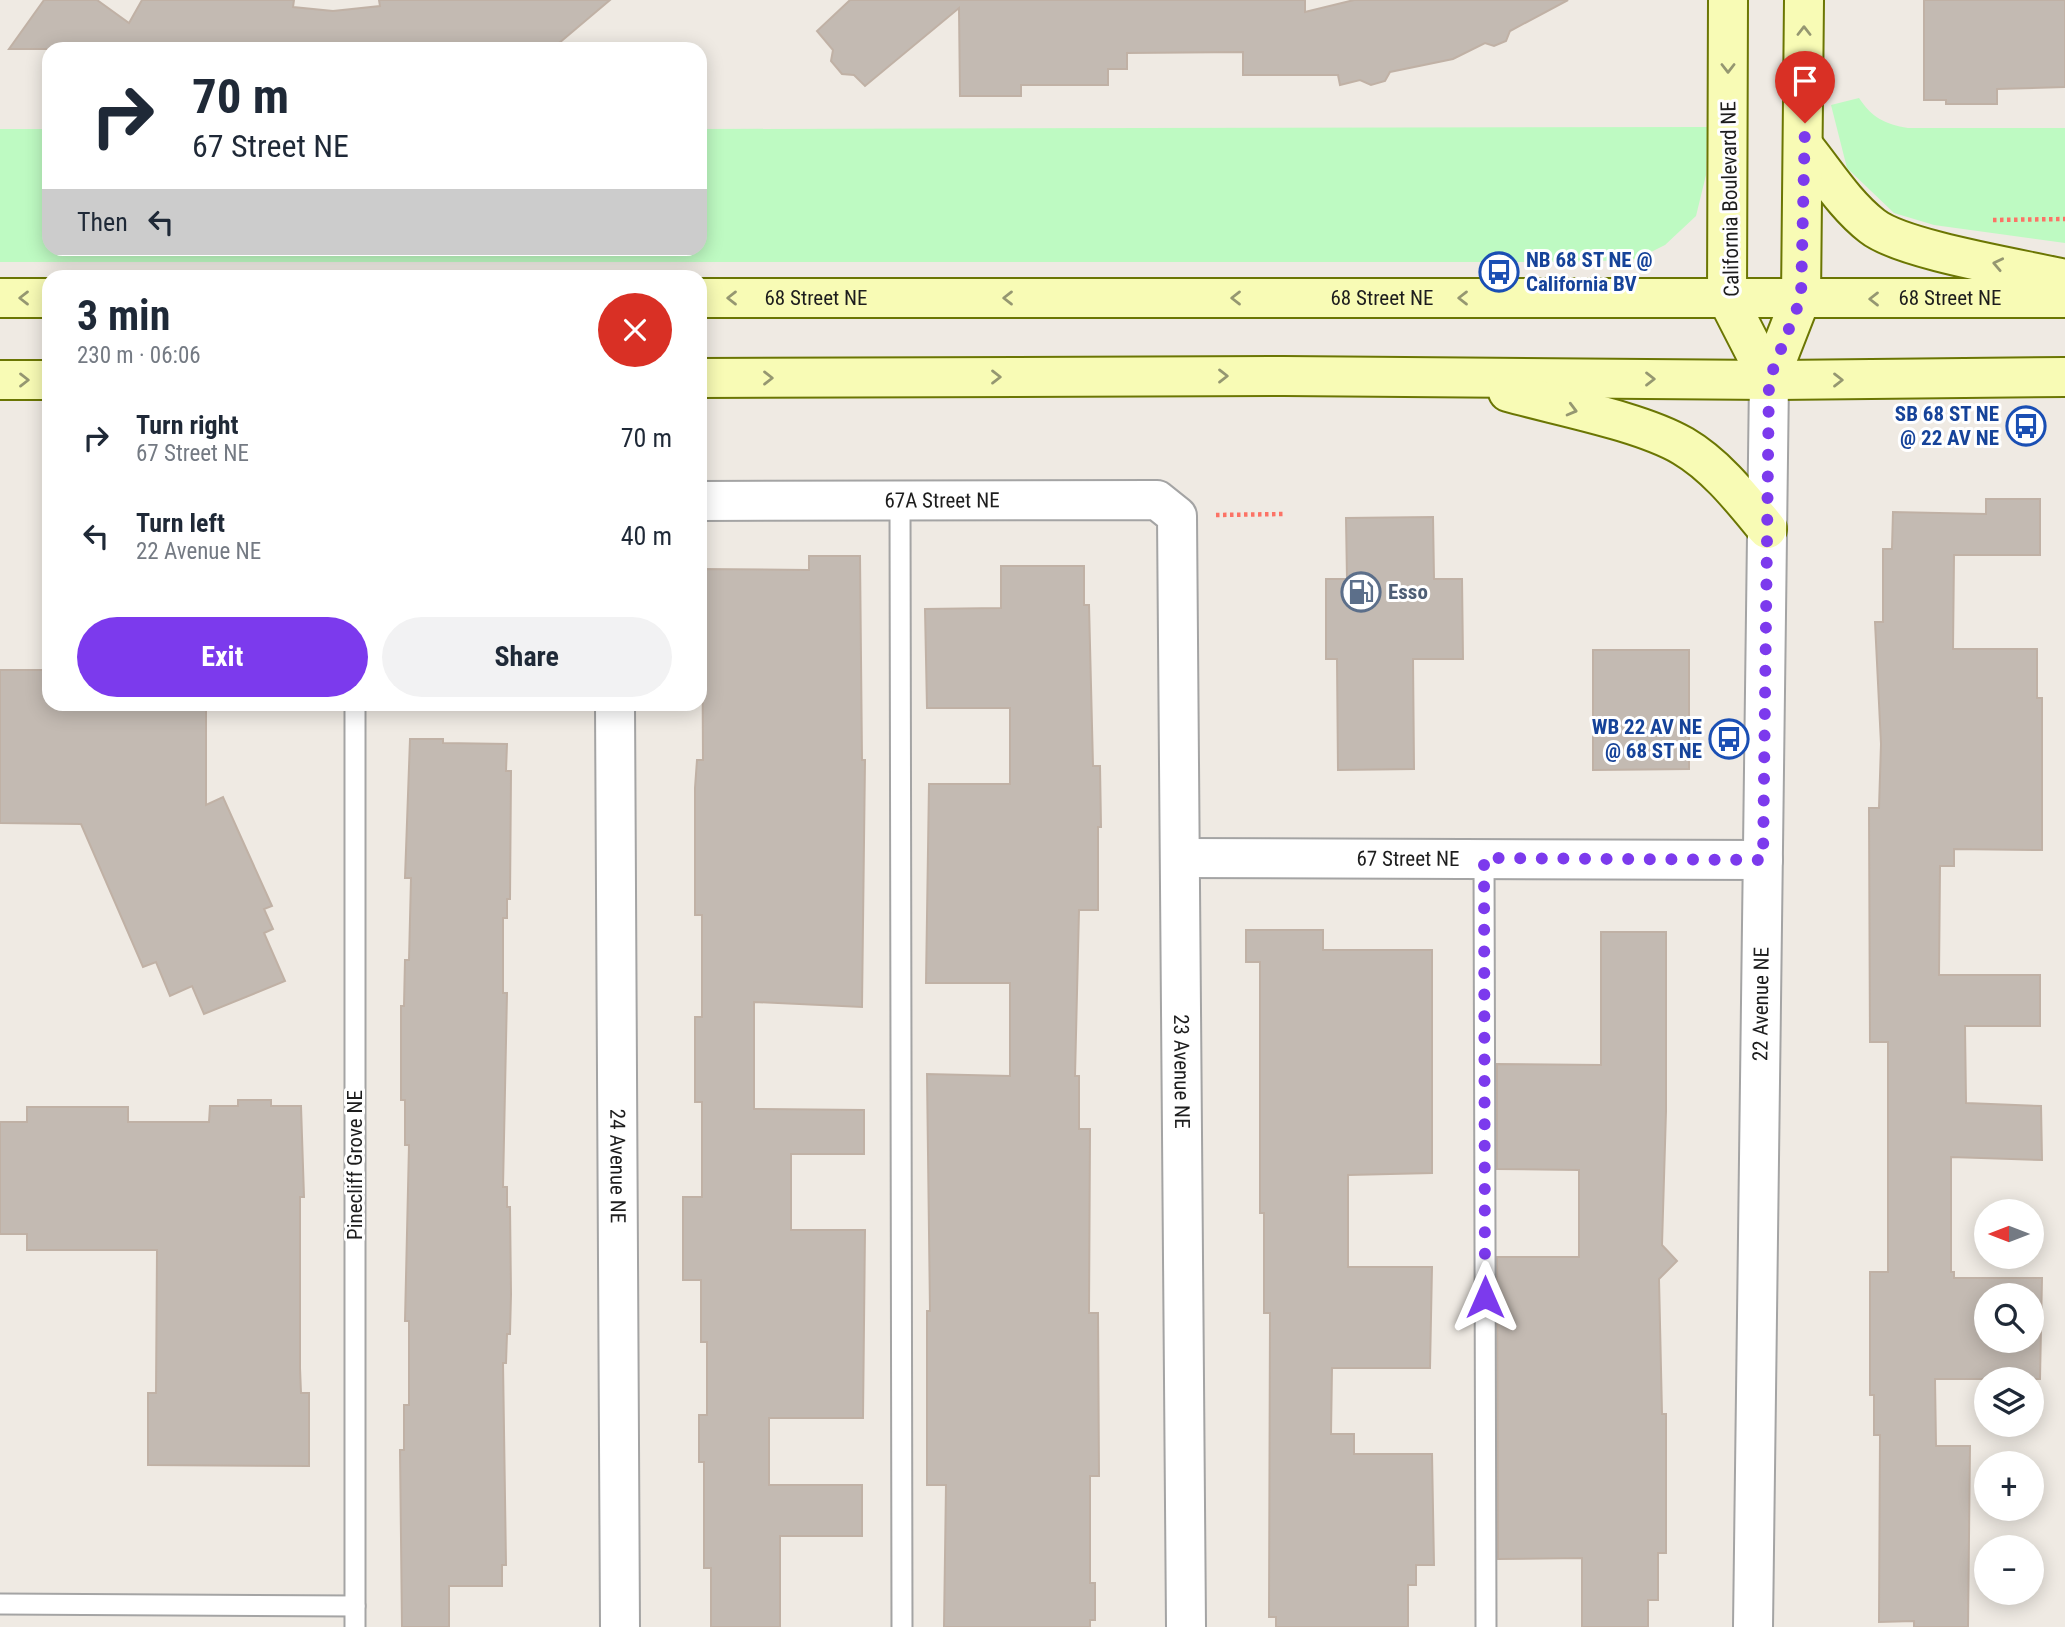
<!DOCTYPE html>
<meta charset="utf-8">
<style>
:root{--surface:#fff;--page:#f2f2f3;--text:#1f2937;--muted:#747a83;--accent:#7c3aed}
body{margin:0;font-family:"Roboto Condensed",sans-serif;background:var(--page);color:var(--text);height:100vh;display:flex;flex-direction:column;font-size:26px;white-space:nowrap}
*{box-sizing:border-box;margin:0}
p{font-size:23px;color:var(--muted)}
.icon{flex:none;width:38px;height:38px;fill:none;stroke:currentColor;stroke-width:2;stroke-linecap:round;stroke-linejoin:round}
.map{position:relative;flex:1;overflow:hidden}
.details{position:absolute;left:42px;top:270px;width:665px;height:441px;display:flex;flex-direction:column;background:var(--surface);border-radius:21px;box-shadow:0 4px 18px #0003}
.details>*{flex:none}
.top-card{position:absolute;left:42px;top:42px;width:665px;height:214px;border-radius:21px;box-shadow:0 4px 18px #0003;background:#fff;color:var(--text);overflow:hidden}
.needle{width:46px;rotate:270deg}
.fabs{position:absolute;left:1974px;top:1199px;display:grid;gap:14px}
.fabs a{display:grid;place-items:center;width:70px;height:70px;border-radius:50%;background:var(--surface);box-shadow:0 4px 18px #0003;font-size:35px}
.pin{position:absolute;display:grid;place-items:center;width:60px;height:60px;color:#fff;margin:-72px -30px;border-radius:50% 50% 50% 0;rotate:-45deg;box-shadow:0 0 7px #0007}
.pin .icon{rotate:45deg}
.me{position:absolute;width:77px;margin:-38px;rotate:0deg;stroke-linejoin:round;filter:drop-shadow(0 0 5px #0008)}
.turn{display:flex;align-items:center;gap:24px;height:147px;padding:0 35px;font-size:32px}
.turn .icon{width:91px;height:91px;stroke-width:2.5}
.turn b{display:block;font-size:49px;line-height:60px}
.then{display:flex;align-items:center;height:66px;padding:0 35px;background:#0003;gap:14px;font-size:26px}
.round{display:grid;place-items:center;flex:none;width:74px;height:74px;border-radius:37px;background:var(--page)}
.head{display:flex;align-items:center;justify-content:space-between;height:119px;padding:0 35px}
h1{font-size:42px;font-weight:700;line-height:52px}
.action{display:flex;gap:14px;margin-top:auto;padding:14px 35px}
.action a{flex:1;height:80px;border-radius:42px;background:var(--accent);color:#fff;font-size:28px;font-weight:700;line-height:80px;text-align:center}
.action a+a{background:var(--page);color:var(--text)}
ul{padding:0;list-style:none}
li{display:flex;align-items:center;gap:21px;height:98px;padding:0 35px}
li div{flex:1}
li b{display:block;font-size:26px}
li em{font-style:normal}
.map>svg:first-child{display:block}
.park{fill:#befac2}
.building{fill:#c3bab2;stroke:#c0b1a5;stroke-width:2;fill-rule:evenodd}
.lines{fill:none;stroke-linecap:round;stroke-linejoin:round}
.lane-casing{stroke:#a4a4a4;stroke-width:23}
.street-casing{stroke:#a4a4a4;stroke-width:42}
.secondary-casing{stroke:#6b7603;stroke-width:42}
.path{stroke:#fc7366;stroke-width:4.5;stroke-dasharray:3.5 3.5;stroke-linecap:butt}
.lane{stroke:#fff;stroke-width:19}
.street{stroke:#fff;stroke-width:38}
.secondary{stroke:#f8fbb5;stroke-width:38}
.oneway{stroke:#959771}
.route{stroke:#7c3aed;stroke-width:12;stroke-dasharray:0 21.6}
.labels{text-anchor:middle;stroke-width:6;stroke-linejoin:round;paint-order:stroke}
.street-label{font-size:21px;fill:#1d1d1d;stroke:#fff}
.transit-label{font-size:21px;font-weight:bold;fill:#164399;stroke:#fff;text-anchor:end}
.service-label{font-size:21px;font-weight:bold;fill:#4e5e75;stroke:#fff;text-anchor:start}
</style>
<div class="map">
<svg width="2065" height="1627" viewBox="0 0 2065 1627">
<rect width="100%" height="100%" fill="#efeae3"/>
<!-- park -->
<g class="park">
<path d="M 1859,98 C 1872,118 1885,124 1908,128 L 2065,128 L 2065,243 L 1934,225 L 1894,213 L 1847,168 L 1831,105 Z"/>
<polygon points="1707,127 1706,175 1696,216 1665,245 1637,259 1583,262 0,262 0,129 49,129 49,248 700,248 700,129"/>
</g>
<!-- building -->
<g class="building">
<polygon points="44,0 97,0 129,23 142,0 294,0 293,7 333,11 380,6 379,0 610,0 552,49 9,49"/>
<polygon points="850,0 1305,0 1305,12 1354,0 1568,0 1510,31 1506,41 1494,46 1485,43 1453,59 1390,72 1385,81 1371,85 1360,80 1340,85 1338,75 1243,75 1243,52 1127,53 1127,69 1108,69 1108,85 1021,85 1021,96 960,96 959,8 865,86 854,75 842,74 831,61 833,50 817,31"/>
<polygon points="1924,0 2065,0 2065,87 1997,89 1997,104 1946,104 1946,100 1924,100"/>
<path d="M 1986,499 L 2040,499 L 2040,555 L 1954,555 L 1953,649 L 2037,649 L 2037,698 L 2042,698 L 2042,850 L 1954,849 L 1954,866 L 1940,866 L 1939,975 L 2040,975 L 2040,1026 L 1965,1026 L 1966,1103 L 2041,1106 L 2042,1160 L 1951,1157 L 1951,1272 L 1954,1272 L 1954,1278 L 2042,1278 L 2040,1379 L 1935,1379 L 1936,1446 L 1970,1446 L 1968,1627 L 1914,1627 L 1914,1621 L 1879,1622 L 1880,1435 L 1874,1435 L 1874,1395 L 1870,1395 L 1870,1272 L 1888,1272 L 1888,1042 L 1870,1042 L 1869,808 L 1879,808 L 1881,744 L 1875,622 L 1883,622 L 1883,549 L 1892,549 L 1893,512 L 1986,514 ZM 1986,1295 L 2032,1295 L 2032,1340 L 1986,1340 Z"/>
<polygon points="1433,517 1434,579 1462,579 1463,659 1413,659 1414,769 1338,770 1337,659 1326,659 1326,579 1347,579 1346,518"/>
<polygon points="809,556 860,556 862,760 865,760 862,1007 754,1002 754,1109 864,1110 864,1154 791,1154 791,1230 865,1230 863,1418 769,1418 769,1485 862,1485 862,1536 780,1536 780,1627 711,1627 711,1568 704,1568 704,1462 699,1462 699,1415 707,1415 707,1342 701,1342 701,1280 683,1280 683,1197 702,1197 702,1102 695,1102 695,1017 702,1017 702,915 695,915 695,788 697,760 703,760 702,569 809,570"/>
<polygon points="1001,566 1084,566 1084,605 1089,605 1093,766 1100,766 1101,827 1098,827 1098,910 1079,910 1075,1076 1079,1076 1079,1129 1090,1129 1089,1313 1098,1313 1099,1476 1090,1476 1090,1583 1095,1583 1095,1620 1090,1620 1090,1627 944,1627 946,1485 927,1485 927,1311 930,1311 927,1074 1010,1076 1010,983 926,983 929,784 1010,784 1010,708 927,708 925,609 1001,608"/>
<polygon points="1593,650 1689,650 1689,769 1593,770"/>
<polygon points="0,670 49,670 49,704 206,704 206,805 223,797 240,835 272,906 264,909 273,929 264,933 285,981 204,1014 192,986 170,996 156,962 143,967 81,824 0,823"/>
<polygon points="410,739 443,739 443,743 507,744 506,771 511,771 510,899 507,899 507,918 503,918 503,993 507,993 503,1187 507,1187 507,1207 510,1207 511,1294 510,1334 507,1334 506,1363 503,1363 506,1565 502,1565 502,1586 449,1586 449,1627 402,1627 400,1450 404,1450 404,1405 409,1405 409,1321 405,1321 409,1145 405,1145 405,1100 401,1100 401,1006 404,1006 405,960 409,960 411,878 405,878"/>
<polygon points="1246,930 1323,930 1323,950 1432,950 1432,1173 1348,1175 1348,1267 1432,1267 1430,1368 1332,1368 1331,1434 1354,1434 1354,1454 1432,1454 1434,1565 1416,1565 1416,1585 1408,1585 1408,1627 1276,1627 1276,1617 1269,1617 1270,1313 1264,1313 1264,1213 1260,1213 1260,962 1246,962"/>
<polygon points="1601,932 1666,932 1666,1111 1662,1245 1677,1261 1659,1279 1662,1414 1666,1414 1666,1553 1658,1553 1658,1600 1648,1600 1648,1627 1582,1627 1582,1558 1498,1559 1497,1257 1579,1257 1579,1170 1497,1169 1497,1064 1601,1065"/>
<polygon points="238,1100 271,1100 271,1106 301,1106 304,1197 300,1197 300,1368 301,1393 309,1393 309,1466 148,1465 148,1393 156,1393 157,1250 27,1250 27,1234 0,1234 0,1122 27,1122 27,1107 128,1107 128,1122 209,1122 210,1106 238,1106"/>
</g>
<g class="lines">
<!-- lane casing -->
<g class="lane-casing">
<g id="lane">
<polyline points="900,501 902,1627"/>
<polyline points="1484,858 1486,1627"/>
<polyline points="0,1604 355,1606"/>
<polyline points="355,1627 355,704"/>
</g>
</g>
<!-- street casing -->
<g class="street-casing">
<g id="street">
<path id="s1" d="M 700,501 L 1157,500 L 1177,516 L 1186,1627"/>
<path id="s2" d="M 615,704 L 620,1627"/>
<path id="s3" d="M 1180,858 L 1763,860"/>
<path id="s4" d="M 1753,1627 L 1769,380"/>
</g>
</g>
<!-- secondary casing -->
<g class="secondary-casing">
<g id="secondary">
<polyline points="1728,0 1727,298 1769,380"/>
<path d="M 1805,148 C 1826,174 1845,205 1872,226 C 1902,250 2022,269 2065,279"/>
<polyline points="0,298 49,298"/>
<path id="s5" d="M 700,298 L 2065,298"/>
<polyline points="700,378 1284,376 1769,380 2065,377"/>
<polyline points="0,380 49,380"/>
<polyline points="1769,380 1801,298 1804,0"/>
<path d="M 1508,392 C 1558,406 1640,421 1683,446 C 1717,466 1743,500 1767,529"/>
</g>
</g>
<!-- path -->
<g class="path">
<polyline points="1993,220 2065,219"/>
<polyline points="1216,515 1284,514"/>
</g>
<!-- lane -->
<use href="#lane" class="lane"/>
<!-- street -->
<use href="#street" class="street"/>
<!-- secondary -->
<use href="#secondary" class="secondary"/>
</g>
<!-- one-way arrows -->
<defs><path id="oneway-chevron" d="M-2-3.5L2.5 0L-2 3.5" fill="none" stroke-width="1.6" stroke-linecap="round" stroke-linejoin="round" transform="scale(1.75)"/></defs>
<g class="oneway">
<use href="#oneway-chevron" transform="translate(1804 31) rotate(-90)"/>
<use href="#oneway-chevron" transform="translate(1728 68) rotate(90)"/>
<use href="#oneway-chevron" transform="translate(1998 264) rotate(-168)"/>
<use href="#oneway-chevron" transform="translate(24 298) rotate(180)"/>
<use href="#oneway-chevron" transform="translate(732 298) rotate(180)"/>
<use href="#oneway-chevron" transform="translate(1008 298) rotate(180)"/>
<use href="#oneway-chevron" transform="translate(1236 298) rotate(180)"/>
<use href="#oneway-chevron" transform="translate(1463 298) rotate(180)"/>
<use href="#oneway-chevron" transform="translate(1874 299) rotate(180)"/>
<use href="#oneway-chevron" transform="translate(1223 376)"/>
<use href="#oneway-chevron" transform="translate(996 377)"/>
<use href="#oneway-chevron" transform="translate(768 378)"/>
<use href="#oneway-chevron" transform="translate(1650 379)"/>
<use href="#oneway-chevron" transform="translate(24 380)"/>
<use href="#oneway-chevron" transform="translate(1838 380)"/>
<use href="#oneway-chevron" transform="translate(1572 410) rotate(15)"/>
</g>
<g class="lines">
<!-- route -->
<polyline class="route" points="1485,1297 1484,858 1763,860 1769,380 1801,298 1805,123"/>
</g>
<!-- icons -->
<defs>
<g id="bus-ring" transform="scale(2.0125)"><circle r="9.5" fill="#fff" stroke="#1a4fb4" stroke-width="1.5"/><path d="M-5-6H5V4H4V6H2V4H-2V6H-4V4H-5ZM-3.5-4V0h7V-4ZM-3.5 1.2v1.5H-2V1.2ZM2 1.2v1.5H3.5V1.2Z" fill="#1a4fb4"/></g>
<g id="fuel-ring" transform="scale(2.0125)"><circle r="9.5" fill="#fff" stroke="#5c6f8a" stroke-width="1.5"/><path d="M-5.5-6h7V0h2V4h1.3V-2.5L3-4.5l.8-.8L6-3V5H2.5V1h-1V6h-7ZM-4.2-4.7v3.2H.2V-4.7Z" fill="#5c6f8a"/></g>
</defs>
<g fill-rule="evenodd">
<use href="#bus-ring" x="1499" y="272"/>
<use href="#bus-ring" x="2026" y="426"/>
<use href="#fuel-ring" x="1361" y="592"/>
<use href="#bus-ring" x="1729" y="739"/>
</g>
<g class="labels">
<!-- street labels -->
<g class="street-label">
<text transform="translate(1730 199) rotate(-91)" y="7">California Boulevard NE</text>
<text dy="7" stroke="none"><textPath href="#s5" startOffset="116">68 Street NE</textPath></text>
<text dy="7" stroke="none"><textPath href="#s5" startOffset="682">68 Street NE</textPath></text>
<text dy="7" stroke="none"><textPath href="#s5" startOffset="1250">68 Street NE</textPath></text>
<text dy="7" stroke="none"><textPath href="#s1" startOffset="242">67A Street NE</textPath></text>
<text dy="7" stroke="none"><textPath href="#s3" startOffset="228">67 Street NE</textPath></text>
<text dy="7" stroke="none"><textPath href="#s4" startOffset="623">22 Avenue NE</textPath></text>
<text dy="7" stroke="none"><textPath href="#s1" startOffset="1038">23 Avenue NE</textPath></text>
<text transform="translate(355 1165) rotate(-90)" y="7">Pinecliff Grove NE</text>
<text dy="7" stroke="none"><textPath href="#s2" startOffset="462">24 Avenue NE</textPath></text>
</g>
<!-- transit labels -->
<g class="transit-label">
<text x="1526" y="267" text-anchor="start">NB 68 ST NE @<tspan x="1526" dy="24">California BV</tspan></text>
<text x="1999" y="421">SB 68 ST NE<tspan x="1999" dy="24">@ 22 AV NE</tspan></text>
<text x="1702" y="734">WB 22 AV NE<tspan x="1702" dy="24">@ 68 ST NE</tspan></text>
</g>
<!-- service labels -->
<g class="service-label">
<text x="1388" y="599">Esso</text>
</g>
</g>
</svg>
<div class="fabs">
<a><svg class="needle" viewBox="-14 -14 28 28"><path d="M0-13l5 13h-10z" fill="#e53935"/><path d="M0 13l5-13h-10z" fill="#747a83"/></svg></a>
<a><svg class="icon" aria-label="search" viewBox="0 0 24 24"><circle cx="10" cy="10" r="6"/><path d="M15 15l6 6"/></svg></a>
<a><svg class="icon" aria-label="layers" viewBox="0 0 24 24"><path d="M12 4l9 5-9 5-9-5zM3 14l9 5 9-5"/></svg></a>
<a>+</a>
<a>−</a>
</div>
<div class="pin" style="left:1805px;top:123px;background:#d93025"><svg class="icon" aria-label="arrive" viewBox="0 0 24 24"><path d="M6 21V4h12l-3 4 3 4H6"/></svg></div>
<svg class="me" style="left:1485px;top:1297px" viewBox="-20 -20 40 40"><path d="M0-17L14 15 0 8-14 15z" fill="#7c3aed" stroke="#fff" stroke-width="4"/></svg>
<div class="top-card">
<div class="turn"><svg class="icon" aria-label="right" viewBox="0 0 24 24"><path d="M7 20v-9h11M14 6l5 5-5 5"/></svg><div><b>70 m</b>67 Street NE</div></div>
<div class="then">Then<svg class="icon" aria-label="left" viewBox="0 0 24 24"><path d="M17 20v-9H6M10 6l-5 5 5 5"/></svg></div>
</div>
<section class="details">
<div class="head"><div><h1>3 min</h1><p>230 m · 06:06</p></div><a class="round" style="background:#d93025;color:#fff"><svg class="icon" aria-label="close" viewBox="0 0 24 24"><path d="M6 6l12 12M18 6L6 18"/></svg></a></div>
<ul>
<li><svg class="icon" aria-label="right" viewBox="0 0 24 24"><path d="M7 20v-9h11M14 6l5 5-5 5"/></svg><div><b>Turn right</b><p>67 Street NE</p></div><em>70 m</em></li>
<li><svg class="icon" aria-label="left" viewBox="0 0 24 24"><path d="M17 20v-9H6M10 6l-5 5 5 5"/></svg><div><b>Turn left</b><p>22 Avenue NE</p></div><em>40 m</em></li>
</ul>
<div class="action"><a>Exit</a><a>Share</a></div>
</section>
</div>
